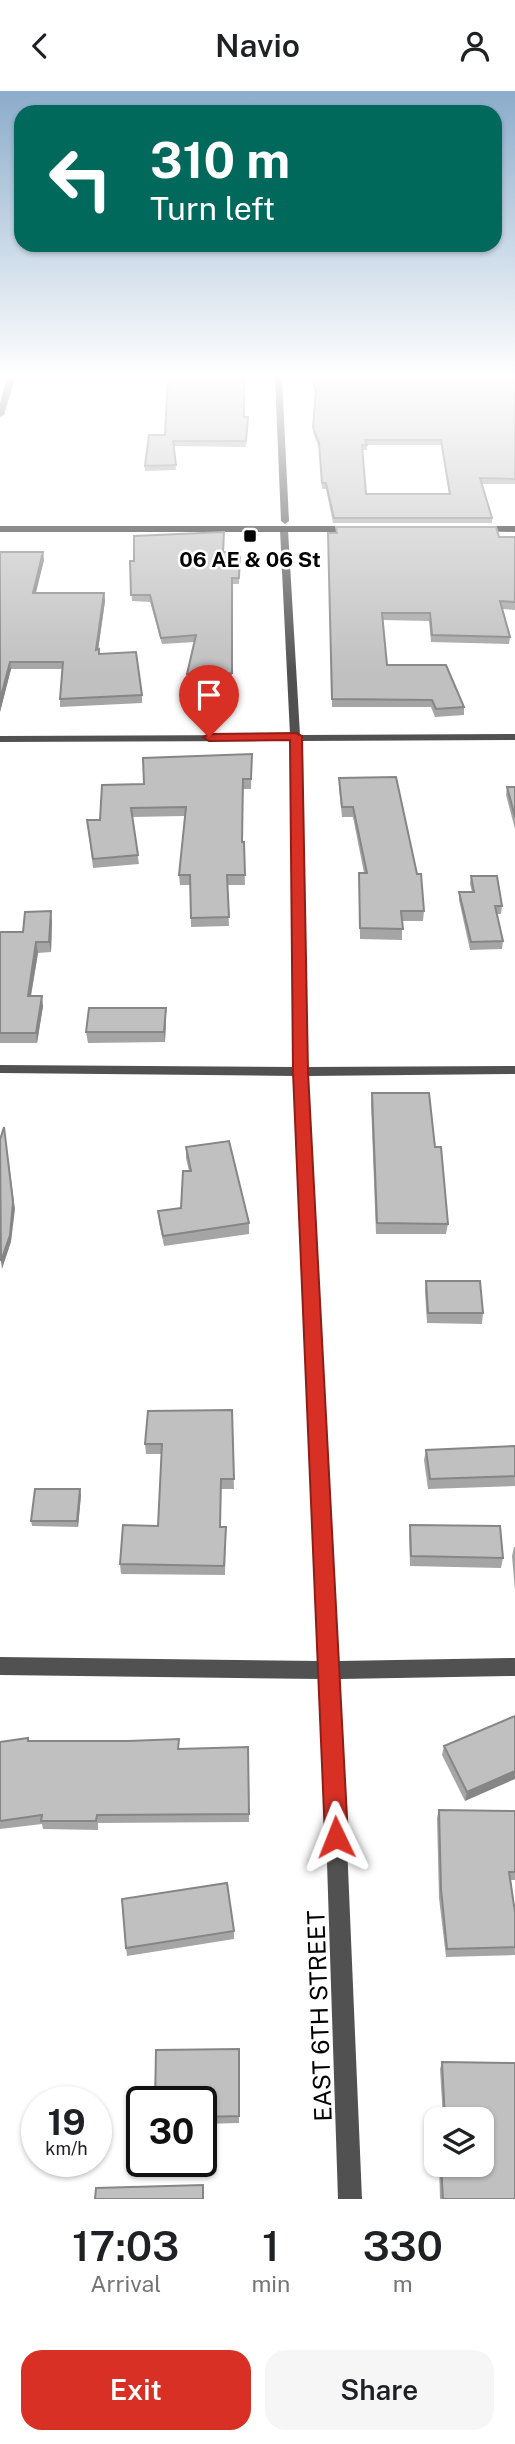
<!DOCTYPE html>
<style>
:root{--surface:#fff;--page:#f6f6f6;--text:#202124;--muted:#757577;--accent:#d93025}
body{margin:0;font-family:"Public Sans",sans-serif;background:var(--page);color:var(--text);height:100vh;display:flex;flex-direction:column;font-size:26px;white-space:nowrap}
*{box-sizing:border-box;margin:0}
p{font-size:23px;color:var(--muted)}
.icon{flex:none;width:38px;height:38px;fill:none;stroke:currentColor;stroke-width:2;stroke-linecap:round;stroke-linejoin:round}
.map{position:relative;height:2108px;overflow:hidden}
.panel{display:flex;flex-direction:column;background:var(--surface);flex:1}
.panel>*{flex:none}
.guide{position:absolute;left:14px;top:14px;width:488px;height:147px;border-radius:21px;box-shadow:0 2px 5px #0004;background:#00695c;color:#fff;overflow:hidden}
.tools{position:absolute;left:424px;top:2016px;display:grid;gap:14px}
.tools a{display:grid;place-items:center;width:70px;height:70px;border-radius:14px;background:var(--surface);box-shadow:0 2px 5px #0004;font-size:35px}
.speed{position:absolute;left:21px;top:1995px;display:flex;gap:14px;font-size:35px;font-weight:700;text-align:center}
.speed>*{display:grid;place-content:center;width:91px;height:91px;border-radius:50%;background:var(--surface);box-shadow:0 2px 5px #0004;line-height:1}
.speed small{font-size:18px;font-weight:400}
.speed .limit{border:4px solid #111;border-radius:10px;background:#fff;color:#111}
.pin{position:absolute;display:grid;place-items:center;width:60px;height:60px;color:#fff;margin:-72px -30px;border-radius:50% 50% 50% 0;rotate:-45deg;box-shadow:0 0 7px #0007}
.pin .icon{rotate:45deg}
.me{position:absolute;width:77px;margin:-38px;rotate:358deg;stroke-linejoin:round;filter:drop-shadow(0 0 5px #0008)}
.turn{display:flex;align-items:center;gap:24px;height:147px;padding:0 21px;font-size:32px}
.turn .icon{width:91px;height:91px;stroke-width:2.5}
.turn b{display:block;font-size:49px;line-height:60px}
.eta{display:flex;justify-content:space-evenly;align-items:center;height:119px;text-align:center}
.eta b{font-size:42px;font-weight:600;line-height:49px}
.primary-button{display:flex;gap:14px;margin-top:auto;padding:14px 21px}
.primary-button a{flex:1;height:80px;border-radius:21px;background:var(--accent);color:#fff;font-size:28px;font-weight:600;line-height:80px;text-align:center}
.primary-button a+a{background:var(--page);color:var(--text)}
header{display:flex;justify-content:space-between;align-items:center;height:91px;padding:0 21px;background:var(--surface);font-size:32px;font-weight:600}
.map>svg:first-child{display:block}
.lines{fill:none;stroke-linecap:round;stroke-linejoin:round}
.minor{fill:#515151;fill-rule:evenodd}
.secondary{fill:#1e1e1e;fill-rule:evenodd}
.wall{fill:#a5a5a5;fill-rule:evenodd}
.shaded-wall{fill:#868686}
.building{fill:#c0c0c0;stroke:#868686;stroke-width:2;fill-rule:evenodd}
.route{fill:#d93025;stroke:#8d1f18;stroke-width:2}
.poi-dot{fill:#000;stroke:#fff;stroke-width:2.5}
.labels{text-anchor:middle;stroke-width:5;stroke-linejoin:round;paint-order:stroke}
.far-poi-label{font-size:21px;font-weight:bold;fill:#000;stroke:#fff}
.street-label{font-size:24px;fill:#000;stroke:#fff}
</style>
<header><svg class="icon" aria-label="back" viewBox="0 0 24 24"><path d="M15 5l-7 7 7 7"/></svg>Navio<svg class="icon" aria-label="person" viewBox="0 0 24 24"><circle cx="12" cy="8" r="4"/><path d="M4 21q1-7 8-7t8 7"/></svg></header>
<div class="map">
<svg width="515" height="2108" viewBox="0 0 515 2108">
<rect width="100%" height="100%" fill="#fff"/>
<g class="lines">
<!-- minor -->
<g class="minor">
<polygon points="7,287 15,287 4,324 0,326 0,312"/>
<polygon points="275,287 282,287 289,430 285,433 281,430"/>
<polygon points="284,436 288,439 300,644 515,643 515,649 301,650 308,976 515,975 515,983 308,985 339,1570 515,1567 515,1585 340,1588 362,2108 338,2108 321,1588 0,1584 0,1566 320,1570 295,985 0,982 0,974 294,976 290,650 0,651 0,645 290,644 280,439"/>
</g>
<!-- secondary -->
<g class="secondary">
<polygon points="0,435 356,435 360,438 356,441 0,441"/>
<polygon points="477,435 515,435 515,441 474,440 473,438"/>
</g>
</g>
<!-- wall -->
<g class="wall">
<path d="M 310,287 L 515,287 L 515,393 L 481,393 L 492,427 L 492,432 L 333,432 L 326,398 L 322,398 L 319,357 L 313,342 L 316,304 ZM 367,354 L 441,354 L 449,403 L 366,403 L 362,359 L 367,359 Z"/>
<polygon points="244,326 248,331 246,356 174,355 176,379 145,380 145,375 165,344"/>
<polygon points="336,436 515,446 515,519 502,518 510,546 509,553 431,551 429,530 383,529 387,574 464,616 464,624 435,626 431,616 332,616 328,449 336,442"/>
<polygon points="240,460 239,493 232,493 232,589 187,590 187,583 195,551 162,553 150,511 132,510 130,470 223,461"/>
<polygon points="0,461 44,469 35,502 104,502 105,510 98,559 100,563 142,604 142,612 60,616 60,608 62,578 11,578 0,621"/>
<polygon points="252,663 251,698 243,698 242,751 244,751 245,794 227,794 229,835 191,836 190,794 180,794 179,784 185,725 132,726 139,773 93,777 87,729 100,729 144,693"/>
<polygon points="339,687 424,820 423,830 402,830 402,849 360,848 359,782 364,782 353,726 342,726 339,697"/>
<polygon points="507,696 515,696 515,738 506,704"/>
<polygon points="471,785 502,815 501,823 497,823 503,850 502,858 470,859 459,809 459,801 472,801 470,793"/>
<polygon points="52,830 51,861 38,862 31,905 43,915 37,952 0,952 0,841 23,841"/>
<polygon points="166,927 165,951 88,952 86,941"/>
<polygon points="372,1002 435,1056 448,1133 446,1143 376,1143 371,1012"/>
<polygon points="186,1056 249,1132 249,1143 164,1155 159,1131 158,1120 181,1117 189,1080 186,1067"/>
<polygon points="426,1190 483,1222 482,1233 427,1232 425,1200"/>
<polygon points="232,1319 234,1398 221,1398 220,1436 226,1436 225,1484 121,1483 120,1473 158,1435 162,1363 146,1363 145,1353"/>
<polygon points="515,1355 515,1395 428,1398 424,1369 426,1359"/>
<polygon points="81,1404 78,1436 32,1435 31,1430"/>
<polygon points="410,1434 503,1467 501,1477 410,1475 409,1443"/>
<polygon points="514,1456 515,1456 515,1500 512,1465"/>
<polygon points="515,1625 465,1710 442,1664 444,1655"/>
<polygon points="29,1650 179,1658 248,1656 249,1731 98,1732 98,1739 43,1738 42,1733 0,1738 0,1651"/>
<polygon points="439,1719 515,1720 515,1789 511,1789 515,1821 515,1864 446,1866 439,1807 437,1727"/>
<polygon points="234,1840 234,1848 127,1865 126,1857"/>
<polygon points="239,1958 239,2032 201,2033 201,2011"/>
<polygon points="442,1971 515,1972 515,2108 440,2108 439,2074 481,2074 481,2028 443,2028 440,1978"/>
</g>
<!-- shaded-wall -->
<g class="shaded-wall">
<polygon points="43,461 44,469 34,510 33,502"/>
<polygon points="104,502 105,510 97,566 96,559"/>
<polygon points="10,571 11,578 0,621 0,609"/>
<polygon points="51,820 52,830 51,861 49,851"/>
<polygon points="36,851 38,862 29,915 28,905"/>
<polygon points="42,905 43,915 37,952 36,942"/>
<polygon points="166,917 166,927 165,951 164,941"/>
<polygon points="4,1036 15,1118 11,1151 2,1178 1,1170"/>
<polygon points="80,1398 81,1404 78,1436 77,1430"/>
<polygon points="515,1680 515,1688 465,1710 467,1701"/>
</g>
<!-- building -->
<g class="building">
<polygon points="168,287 244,287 244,326 248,326 246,350 173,350 176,374 145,375 149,344 165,344"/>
<path d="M 312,287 L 515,287 L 515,388 L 480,387 L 492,427 L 334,427 L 326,392 L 322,392 L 319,352 L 313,336 L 316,299 ZM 365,349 L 441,349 L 450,403 L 366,403 L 362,354 L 367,354 Z"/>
<polygon points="336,436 496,436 499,446 515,446 515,511 500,510 510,546 432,544 430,522 382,522 387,574 446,574 464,616 436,618 432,609 332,608 328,442 337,442"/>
<polygon points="224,441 223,461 240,460 239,487 232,487 232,582 187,583 196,544 161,547 150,504 131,504 130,470 134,470 134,445"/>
<polygon points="0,461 43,461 33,502 104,502 96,559 99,558 99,563 136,561 142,604 60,608 63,571 10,571 0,609"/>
<polygon points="252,663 251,688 243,688 242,751 244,751 245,784 227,784 229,826 191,827 190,784 179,784 186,716 131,717 138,764 93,768 87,729 100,729 102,694 144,693 143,667"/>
<polygon points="396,686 417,783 421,783 424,820 401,820 403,838 360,837 359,782 367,782 353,716 342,716 339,687"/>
<polygon points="507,696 515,696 515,726"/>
<polygon points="471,785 497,785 502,815 495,815 503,850 471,851 459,801 474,801"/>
<polygon points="51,820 49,851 36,851 28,905 42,905 36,942 0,942 0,841 23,841 25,821"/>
<polygon points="89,917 166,917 164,941 86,941"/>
<polygon points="372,1002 429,1002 435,1056 441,1056 448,1133 377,1132"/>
<polygon points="4,1036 13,1111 10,1144 1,1170 0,1049"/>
<polygon points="229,1050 249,1132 163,1145 158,1120 181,1117 183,1080 191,1080 186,1056"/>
<polygon points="426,1190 480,1190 483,1222 428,1222"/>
<polygon points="232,1319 234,1388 221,1388 220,1436 226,1436 224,1475 120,1473 123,1434 158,1435 162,1353 145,1353 148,1320"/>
<polygon points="515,1355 515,1385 430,1388 426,1359"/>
<polygon points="35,1398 80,1398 77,1430 31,1430"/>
<polygon points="410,1434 500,1435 503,1467 411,1465"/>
<polygon points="515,1625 515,1680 467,1701 444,1655"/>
<polygon points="28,1647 28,1650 128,1650 179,1648 178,1658 248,1656 249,1723 97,1724 96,1730 41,1730 42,1724 0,1730 0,1651"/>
<polygon points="439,1719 515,1720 515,1781 509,1781 515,1821 515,1856 447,1858 441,1798"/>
<polygon points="227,1792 234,1840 126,1857 122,1808"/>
<polygon points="239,1958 239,2025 201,2026 201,2011 155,2011 156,1959"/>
<polygon points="442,1971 515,1972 515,2108 443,2108 441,2074 481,2074 481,2028 445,2028"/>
<polygon points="203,2094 203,2108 95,2108 96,2097"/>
</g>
<!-- sky -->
<linearGradient id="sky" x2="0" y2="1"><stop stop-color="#8baccb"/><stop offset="0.49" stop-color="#fff"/><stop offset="1" stop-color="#fff" stop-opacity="0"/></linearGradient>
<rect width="515" height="582" fill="url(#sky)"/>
<!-- route -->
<polygon class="route" points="296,642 302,645 308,981 348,1746 344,1754 336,1757 328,1754 325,1746 293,981 290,649 209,650 203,646 209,643"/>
<!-- markers -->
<rect class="poi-dot" x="243" y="438" width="14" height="14" rx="3.5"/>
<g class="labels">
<!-- far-poi labels -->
<g class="far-poi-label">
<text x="250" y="476">06 AE &amp; 06 St</text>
</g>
<!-- street labels -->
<g class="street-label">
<text transform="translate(320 1925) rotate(-92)" y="8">EAST 6TH STREET</text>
</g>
</g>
</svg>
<div class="tools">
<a><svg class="icon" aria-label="layers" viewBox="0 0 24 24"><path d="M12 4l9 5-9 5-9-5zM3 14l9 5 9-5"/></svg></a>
</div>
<div class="speed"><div>19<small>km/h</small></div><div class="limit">30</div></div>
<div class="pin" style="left:209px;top:646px;background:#d93025"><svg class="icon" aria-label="arrive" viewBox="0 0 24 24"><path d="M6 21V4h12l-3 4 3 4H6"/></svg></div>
<svg class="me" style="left:336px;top:1746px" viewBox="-20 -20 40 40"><path d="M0-17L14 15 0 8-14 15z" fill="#d93025" stroke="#fff" stroke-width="4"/></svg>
<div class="guide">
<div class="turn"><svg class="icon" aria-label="left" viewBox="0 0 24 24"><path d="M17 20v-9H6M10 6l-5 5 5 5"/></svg><div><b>310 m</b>Turn left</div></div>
</div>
</div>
<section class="panel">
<div class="eta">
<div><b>17:03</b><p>Arrival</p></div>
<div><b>1</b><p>min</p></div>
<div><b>330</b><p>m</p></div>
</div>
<div class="primary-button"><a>Exit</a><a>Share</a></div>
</section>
